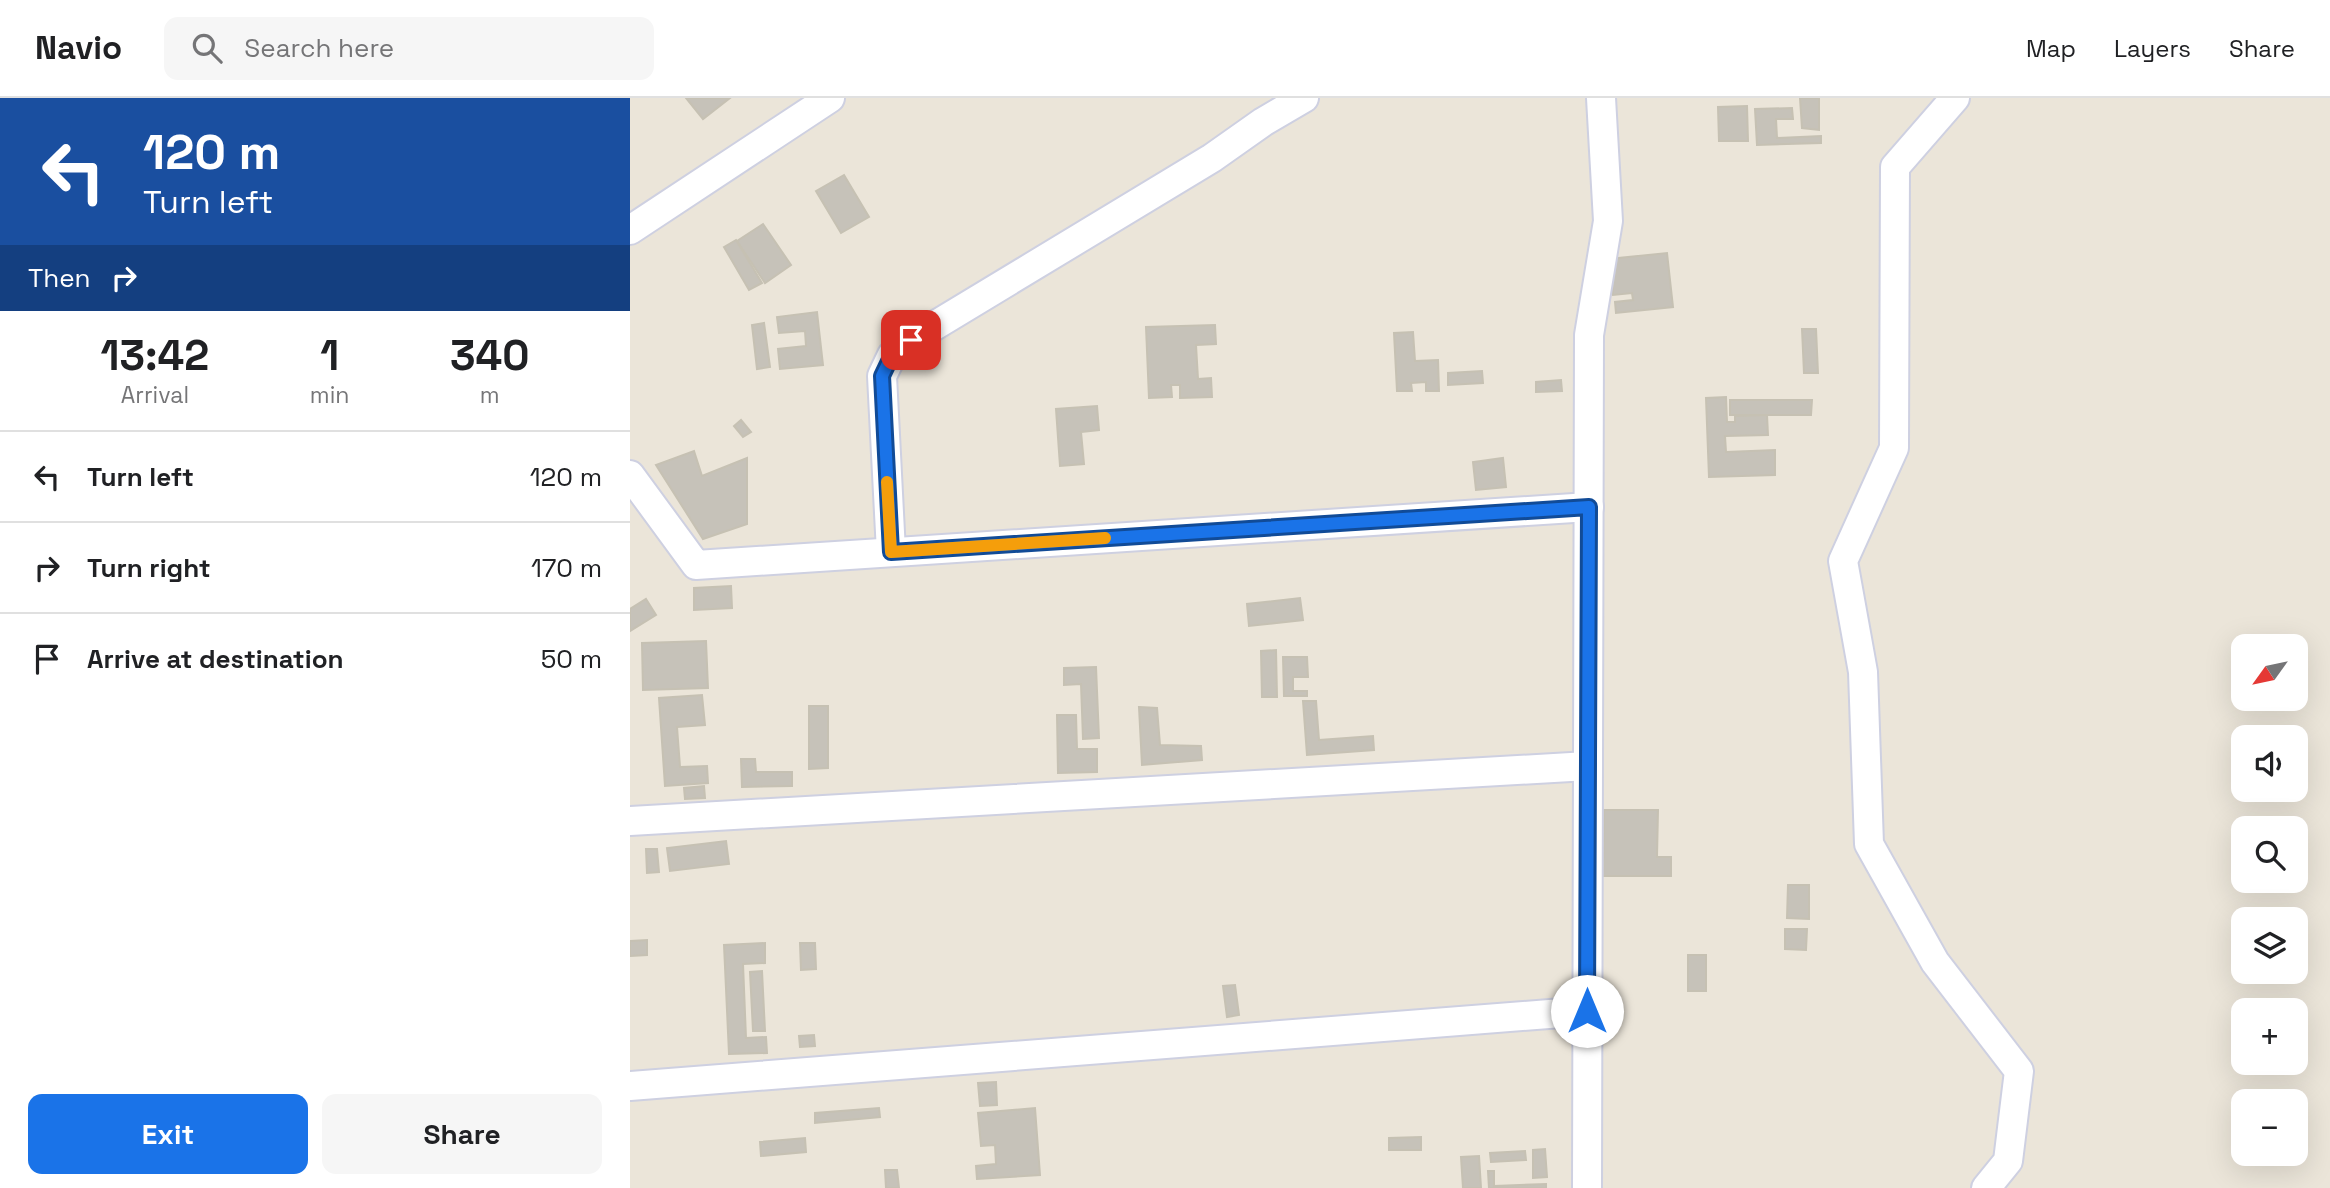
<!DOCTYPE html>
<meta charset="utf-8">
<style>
:root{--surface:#fff;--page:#f6f6f6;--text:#202124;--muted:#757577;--line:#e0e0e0;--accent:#1a73e8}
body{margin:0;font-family:"Space Grotesk",sans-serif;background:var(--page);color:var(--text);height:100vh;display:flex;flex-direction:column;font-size:26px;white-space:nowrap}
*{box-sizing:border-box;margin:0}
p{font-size:23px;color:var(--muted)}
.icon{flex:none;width:38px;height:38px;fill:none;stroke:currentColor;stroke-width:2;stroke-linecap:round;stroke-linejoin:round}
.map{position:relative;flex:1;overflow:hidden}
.side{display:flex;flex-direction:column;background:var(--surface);width:630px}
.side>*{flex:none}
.top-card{background:#1a4fa0;color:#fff;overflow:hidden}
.needle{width:46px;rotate:237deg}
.controls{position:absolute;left:1601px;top:536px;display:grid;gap:14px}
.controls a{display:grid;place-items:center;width:77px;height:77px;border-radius:14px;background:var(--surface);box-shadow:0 7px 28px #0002;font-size:35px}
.pin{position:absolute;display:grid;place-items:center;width:60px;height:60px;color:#fff;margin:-30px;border-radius:14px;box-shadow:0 4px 10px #0006}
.me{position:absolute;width:77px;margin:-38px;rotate:0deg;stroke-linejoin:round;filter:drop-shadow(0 0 5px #0008)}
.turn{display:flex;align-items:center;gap:24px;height:147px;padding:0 28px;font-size:32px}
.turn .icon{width:91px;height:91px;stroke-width:2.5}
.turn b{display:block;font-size:49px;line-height:60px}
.then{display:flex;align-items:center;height:66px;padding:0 28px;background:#0003;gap:14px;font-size:26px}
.eta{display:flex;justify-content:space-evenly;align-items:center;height:119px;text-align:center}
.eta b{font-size:42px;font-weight:700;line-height:49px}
.action{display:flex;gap:14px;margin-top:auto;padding:14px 28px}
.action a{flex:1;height:80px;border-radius:14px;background:var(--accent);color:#fff;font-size:28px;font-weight:700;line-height:80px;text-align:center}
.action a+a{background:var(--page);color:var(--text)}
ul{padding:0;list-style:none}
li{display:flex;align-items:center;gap:21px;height:91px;padding:0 28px;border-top:2px solid var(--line)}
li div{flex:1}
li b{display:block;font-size:26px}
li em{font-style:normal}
header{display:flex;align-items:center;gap:42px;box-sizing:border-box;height:98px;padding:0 35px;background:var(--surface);border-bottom:2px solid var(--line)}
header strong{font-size:33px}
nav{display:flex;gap:38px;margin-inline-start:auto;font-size:24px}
.search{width:490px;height:63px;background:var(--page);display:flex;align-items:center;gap:18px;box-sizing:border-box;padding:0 24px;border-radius:14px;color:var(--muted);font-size:26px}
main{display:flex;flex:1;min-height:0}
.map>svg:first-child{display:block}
.building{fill:#c6c2b9;stroke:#c6c1b3;stroke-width:2}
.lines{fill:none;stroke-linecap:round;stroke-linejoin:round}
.minor-casing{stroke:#ced0e1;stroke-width:32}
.minor{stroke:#fff;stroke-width:28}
.route-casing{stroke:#114b97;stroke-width:18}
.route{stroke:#1a73e8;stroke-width:12}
.slow{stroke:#f59e0b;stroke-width:12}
</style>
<header>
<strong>Navio</strong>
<div class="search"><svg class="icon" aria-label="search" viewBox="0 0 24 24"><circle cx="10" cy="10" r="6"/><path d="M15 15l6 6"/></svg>Search here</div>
<nav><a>Map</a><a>Layers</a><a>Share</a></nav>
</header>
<main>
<section class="side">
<div class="top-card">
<div class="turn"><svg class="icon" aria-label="left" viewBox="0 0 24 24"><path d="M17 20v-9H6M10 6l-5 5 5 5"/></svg><div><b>120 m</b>Turn left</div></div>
<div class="then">Then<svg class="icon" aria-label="right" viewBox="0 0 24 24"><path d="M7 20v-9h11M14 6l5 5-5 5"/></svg></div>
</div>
<div class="eta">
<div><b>13:42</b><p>Arrival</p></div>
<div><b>1</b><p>min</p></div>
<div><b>340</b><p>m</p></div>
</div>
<ul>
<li><svg class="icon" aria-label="left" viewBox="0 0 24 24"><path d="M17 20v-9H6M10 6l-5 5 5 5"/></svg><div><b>Turn left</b></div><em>120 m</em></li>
<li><svg class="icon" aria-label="right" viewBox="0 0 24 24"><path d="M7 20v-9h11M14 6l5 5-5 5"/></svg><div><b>Turn right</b></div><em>170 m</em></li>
<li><svg class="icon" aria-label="arrive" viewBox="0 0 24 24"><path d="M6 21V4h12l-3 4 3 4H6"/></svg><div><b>Arrive at destination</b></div><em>50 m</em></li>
</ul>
<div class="action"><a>Exit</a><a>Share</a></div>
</section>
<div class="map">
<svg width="1700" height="1090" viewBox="0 0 1700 1090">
<rect width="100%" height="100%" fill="#ebe5d9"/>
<!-- building -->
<g class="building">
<polygon points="56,0 100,0 73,21"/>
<polygon points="1170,0 1189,0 1189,32 1172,30"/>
<polygon points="1117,8 1118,43 1089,43 1088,9"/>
<polygon points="1162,10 1163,21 1146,21 1147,40 1191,38 1191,45 1127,47 1125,11"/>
<polygon points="214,77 239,119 211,135 186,93"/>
<polygon points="133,126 161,167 135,185 107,143"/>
<polygon points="106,142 132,185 119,192 94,149"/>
<polygon points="1037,155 1043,209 986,215 985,204 1003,202 1002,195 983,197 979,161"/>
<polygon points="187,214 193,267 150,271 148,251 176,248 175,233 149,235 147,219"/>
<polygon points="134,225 140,269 127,271 122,227"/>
<polygon points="585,227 586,246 566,247 568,281 581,280 582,299 550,300 550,287 541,287 542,299 519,300 516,229"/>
<polygon points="1172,231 1186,231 1188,275 1174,275"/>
<polygon points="783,234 785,263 808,262 809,293 796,293 796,284 781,285 782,293 767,293 764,235"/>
<polygon points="852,273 853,285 818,287 818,275"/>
<polygon points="931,282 932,293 906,294 906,284"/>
<polygon points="1096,299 1097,324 1105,324 1105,318 1137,317 1138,337 1095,338 1096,354 1145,352 1145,377 1079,379 1076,300"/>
<polygon points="1100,302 1182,302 1181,317 1100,317"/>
<polygon points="467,308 469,332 451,334 454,366 430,368 426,311"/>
<polygon points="111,322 121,334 113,339 104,328"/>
<polygon points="64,353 72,378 117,360 117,426 73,441 26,367"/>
<polygon points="873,360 876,389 846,392 843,364"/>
<polygon points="101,488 102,510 64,512 64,490"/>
<polygon points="670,500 673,522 619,528 617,506"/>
<polygon points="16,501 26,517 0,533 0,511"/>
<polygon points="76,543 78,590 13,592 12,545"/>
<polygon points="646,552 647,599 632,599 631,553"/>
<polygon points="653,559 677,559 678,579 663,579 663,593 677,593 677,598 654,598"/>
<polygon points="466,569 469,640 453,641 451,586 434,587 434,570"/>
<polygon points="72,597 75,627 47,629 50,669 77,668 78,685 35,688 29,600"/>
<polygon points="673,603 686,603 689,642 743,638 744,652 677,657"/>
<polygon points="179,608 198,608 198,670 179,671"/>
<polygon points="509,609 527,610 530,647 571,648 572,662 512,667"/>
<polygon points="427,617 446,617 447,651 467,651 467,674 428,675"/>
<polygon points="111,661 125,661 126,674 162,674 162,688 112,689"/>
<polygon points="74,688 75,700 55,701 54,690"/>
<polygon points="974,712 1028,712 1027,759 1041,759 1041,778 973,778"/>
<polygon points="96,743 99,766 40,773 37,750"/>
<polygon points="16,751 27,751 29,774 17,775"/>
<polygon points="1158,787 1179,787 1179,821 1157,820"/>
<polygon points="1155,831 1177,831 1176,852 1155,851"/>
<polygon points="17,842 17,857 0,858 0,843"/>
<polygon points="135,845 135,865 113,866 116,940 136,939 137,955 99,956 94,847"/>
<polygon points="170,845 185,845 186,871 171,872"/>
<rect x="1058" y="857" width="18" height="36"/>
<polygon points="132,873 135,933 123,933 120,874"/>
<polygon points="605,887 609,917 597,919 593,888"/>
<polygon points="184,937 185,948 170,949 169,938"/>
<polygon points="366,984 367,1007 350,1008 348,985"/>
<polygon points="249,1010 250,1019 185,1025 185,1015"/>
<polygon points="405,1010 410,1077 347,1081 346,1068 366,1066 365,1047 351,1048 348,1015"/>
<polygon points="791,1039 791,1052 759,1052 759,1040"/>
<polygon points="175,1040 176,1054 131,1058 130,1044"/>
<polygon points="915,1051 917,1079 903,1080 903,1052"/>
<polygon points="895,1053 896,1062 861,1064 860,1055"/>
<polygon points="849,1058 851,1090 833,1090 831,1059"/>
<polygon points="255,1072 267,1072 269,1090 256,1090"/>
<polygon points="858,1073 864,1073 864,1088 916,1086 916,1090 859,1090"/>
</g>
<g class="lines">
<!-- minor casing -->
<g class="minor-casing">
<g id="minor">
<polyline points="1325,0 1265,69 1264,350 1213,463 1233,574 1239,746 1305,864 1389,973 1378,1063 1356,1090"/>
<polyline points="0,132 200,0"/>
<polyline points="0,377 66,467 959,409"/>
<polyline points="261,454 252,278 262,257 281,242 582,60 633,24 674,0"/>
<polyline points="0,723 958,668"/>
<polyline points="0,988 957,913"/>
<polyline points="957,1090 959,237 978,123 971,0"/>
</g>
</g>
<!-- minor -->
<use href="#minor" class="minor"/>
</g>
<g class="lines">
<!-- route casing -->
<g class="route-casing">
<polyline id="route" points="281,242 262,257 252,278 261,454 959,409 957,913"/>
</g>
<!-- route -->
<use href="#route" class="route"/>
<!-- slow -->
<polyline class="slow" points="257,384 261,454 475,440"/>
</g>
</svg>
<div class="controls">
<a><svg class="needle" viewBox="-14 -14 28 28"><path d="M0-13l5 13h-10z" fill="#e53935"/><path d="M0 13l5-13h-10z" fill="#757577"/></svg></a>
<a><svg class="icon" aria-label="sound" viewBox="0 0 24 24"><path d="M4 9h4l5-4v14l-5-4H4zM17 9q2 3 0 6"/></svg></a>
<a><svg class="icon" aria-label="search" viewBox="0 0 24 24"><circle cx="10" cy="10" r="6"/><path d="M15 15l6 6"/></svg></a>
<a><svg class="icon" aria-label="layers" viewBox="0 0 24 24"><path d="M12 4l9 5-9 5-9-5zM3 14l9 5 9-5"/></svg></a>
<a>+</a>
<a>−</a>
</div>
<div class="pin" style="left:281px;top:242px;background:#d93025"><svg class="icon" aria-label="arrive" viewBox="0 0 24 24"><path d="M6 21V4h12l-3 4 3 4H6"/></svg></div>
<svg class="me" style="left:957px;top:913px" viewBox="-20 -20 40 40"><circle r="19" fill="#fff"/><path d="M0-13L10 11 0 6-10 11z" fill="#1a73e8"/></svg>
</div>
</main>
